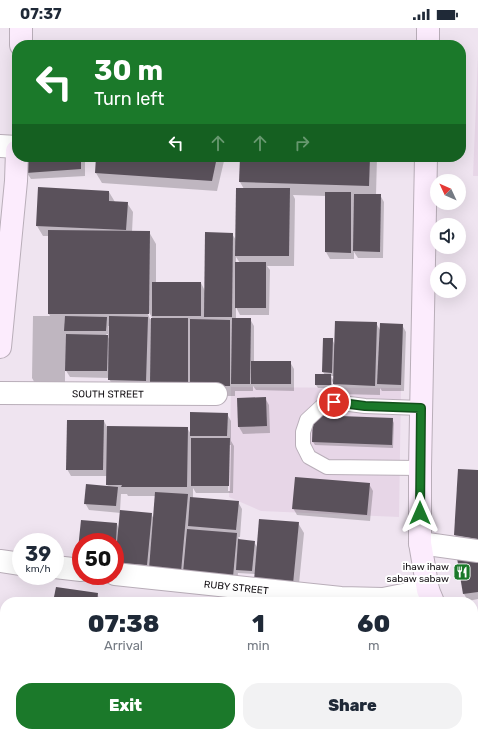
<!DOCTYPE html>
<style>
:root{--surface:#fff;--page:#f2f2f3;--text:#1f2937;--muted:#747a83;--accent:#1b792a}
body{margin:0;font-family:Rubik,sans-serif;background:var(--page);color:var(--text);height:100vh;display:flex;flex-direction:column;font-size:15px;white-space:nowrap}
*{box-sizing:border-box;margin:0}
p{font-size:13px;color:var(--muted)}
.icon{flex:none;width:22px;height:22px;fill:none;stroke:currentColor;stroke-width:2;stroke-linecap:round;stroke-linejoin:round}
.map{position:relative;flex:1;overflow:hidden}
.drawer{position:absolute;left:0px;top:569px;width:478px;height:140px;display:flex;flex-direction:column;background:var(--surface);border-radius:16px 16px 0 0;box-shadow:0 4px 16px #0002}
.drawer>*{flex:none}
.hud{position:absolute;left:12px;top:12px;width:454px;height:122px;border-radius:16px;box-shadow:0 4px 16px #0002;background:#1b792a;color:#fff;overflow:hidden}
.needle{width:26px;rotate:314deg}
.tools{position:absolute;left:430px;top:146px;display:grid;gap:8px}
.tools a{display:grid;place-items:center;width:36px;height:36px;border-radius:50%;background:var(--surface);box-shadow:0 4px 16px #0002;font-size:20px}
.speed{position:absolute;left:12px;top:505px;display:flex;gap:8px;font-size:20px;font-weight:700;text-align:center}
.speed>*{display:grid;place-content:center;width:52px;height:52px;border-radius:50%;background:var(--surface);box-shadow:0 4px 16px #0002;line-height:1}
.speed small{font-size:10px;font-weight:400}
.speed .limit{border:6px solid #d22;background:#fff;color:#111}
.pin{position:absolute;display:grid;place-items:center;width:34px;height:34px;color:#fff;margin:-17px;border:2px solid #fff;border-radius:50%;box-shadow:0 1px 4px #0007}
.me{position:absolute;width:44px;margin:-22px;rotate:0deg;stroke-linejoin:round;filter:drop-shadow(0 0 3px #0008)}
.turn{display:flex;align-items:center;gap:14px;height:84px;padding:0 16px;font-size:18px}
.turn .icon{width:52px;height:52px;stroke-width:2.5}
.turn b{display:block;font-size:28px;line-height:34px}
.lanes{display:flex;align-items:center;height:38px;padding:0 16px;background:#0003;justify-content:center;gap:20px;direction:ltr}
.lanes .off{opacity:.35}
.eta{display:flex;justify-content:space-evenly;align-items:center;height:68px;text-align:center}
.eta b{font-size:24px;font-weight:800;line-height:28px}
.primary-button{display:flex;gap:8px;margin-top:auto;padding:8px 16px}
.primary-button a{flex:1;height:46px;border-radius:16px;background:var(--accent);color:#fff;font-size:16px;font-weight:800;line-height:46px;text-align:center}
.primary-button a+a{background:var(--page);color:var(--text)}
.status{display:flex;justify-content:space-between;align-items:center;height:28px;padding:0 20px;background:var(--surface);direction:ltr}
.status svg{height:11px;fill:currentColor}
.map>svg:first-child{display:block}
.built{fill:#e7d6e7}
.shadow{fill:#0003;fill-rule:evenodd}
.building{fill:#5a515b}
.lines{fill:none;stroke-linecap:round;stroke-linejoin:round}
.lane-casing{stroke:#b9aeb9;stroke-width:16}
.street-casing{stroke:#b9aeb9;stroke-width:24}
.secondary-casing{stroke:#b9aeb9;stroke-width:24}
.lane{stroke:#fff;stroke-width:14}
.street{stroke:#fff;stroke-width:22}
.secondary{stroke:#fcecfd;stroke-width:22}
.route-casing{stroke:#124f1b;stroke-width:10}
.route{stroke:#1b792a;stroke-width:7}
.labels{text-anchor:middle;stroke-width:4;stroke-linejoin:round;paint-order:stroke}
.street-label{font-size:10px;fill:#130f13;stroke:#fff}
.poi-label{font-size:10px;fill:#130f13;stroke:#fff;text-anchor:end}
</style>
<div class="status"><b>07:37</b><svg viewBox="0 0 49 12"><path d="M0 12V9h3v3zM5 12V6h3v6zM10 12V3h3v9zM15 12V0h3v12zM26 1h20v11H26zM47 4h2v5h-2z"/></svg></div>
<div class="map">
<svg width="478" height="709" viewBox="0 0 478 709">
<rect width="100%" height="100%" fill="#efe4f0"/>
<!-- built -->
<g class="built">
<polygon points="478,27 478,148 473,148"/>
<polygon points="231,359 401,360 399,489 261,483 229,469"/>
</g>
<!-- shadow -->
<g class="shadow">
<polygon points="29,129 85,129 85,148 31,151 27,145"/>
<polygon points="97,129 221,129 224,133 217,163 102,155 96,145"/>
<path d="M 241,129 L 377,129 L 376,167 L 380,167 L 384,174 L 383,230 L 358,230 L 354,224 L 354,231 L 330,231 L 326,224 L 326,168 L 293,167 L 295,171 L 294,238 L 267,238 L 270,242 L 269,287 L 240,287 L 236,279 L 236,291 L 250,291 L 254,298 L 254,334 L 290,334 L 294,341 L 294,363 L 256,362 L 253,358 L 253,363 L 235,363 L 235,368 L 196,368 L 114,362 L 109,350 L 70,349 L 65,341 L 65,358 L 36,357 L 32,350 L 33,288 L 50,288 L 49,286 L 49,208 L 43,208 L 37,198 L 109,164 L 115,174 L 127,175 L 133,184 L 132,204 L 149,204 L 156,216 L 156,255 L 201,255 L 205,263 L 232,206 L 236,212 L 244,161 L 240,154 ZM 236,229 L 240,235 L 236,235 ZM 147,281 L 153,291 L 150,291 L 146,282 ZM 108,298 L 110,298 L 110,312 L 106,306 L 108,306 Z"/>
<path d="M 376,295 L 380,302 L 402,297 L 406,304 L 404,363 L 382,363 L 380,360 L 380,367 L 340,366 L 332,353 L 332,360 L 318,360 L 316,357 L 316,347 L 325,347 L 323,344 L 324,311 L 332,311 L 335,317 ZM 331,348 L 334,348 L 334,353 L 332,350 Z"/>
<polygon points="265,370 269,377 270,405 243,406 239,399"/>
<path d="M 227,386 L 231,393 L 231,413 L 234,418 L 233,465 L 196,465 L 193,460 L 193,470 L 238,474 L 242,481 L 240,509 L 238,509 L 240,512 L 254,514 L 257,519 L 298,495 L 304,505 L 298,566 L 255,546 L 238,545 L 237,556 L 115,541 L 115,514 L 81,514 L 78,531 L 82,493 L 117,496 L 119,501 L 121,485 L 89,482 L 85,475 L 109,459 L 107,457 L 107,448 L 71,448 L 67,441 L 104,393 L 107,399 L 187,400 L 191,406 ZM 229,417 L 231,417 L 230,463 L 228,463 ZM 121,466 L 127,466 L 128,468 L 156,468 L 154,491 L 151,486 L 120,483 Z"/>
<polygon points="314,389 392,391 394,395 393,420 315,417 313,414"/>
<polygon points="478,443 478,522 462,519 455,507"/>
<polygon points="369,456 373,463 370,493 297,487 293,480"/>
<polygon points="478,534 478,571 468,573 464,566"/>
<polygon points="97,566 101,574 54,574"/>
</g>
<!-- building -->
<g class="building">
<polygon points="28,129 81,129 81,141 26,145"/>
<polygon points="96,129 217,129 212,153 95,145"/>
<polygon points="240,129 370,129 369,158 239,154"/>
<polygon points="38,159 109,163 109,173 128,174 126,202 36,198"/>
<polygon points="236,160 290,160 289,228 235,228"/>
<polygon points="325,164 351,164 351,225 325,224"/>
<polygon points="354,166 381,166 380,224 353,223"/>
<polygon points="48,202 150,203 149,286 48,286"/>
<polygon points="205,204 233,205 232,289 204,289"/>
<rect x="235" y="234" width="31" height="46"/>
<rect x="152" y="254" width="49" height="34"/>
<polygon points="65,288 107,289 106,303 64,303"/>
<polygon points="109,288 148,289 146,353 108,352"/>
<polygon points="151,290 188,290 188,355 150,355"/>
<polygon points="232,290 251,290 250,356 231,356"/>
<polygon points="190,291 230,292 230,358 190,358"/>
<polygon points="335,293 377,294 375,358 333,356"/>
<polygon points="380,295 403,296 401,357 377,356"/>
<polygon points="66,306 108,307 107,343 65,343"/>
<polygon points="323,310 333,310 332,345 322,344"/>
<rect x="251" y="333" width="40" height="23"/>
<rect x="315" y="346" width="16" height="11"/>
<polygon points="266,369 267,398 238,399 237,370"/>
<polygon points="190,384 228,385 227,408 190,408"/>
<polygon points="313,387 393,390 392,417 312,414"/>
<polygon points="67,392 104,392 103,442 66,442"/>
<polygon points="107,398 188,399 187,459 121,459 122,457 106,457"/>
<polygon points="191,410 230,410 229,458 191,458"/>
<polygon points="458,441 478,442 478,511 454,507"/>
<polygon points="295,449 370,455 367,487 292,481"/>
<polygon points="86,456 118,459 116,478 84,476"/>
<polygon points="155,464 188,466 181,544 149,541"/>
<polygon points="190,469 239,473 236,502 188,498"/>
<polygon points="120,482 152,485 147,537 115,535"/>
<polygon points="259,491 299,494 293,556 254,553"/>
<polygon points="81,492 117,495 116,514 81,514 81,532 77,531"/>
<polygon points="187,501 237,505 233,549 183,545"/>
<polygon points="238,511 255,513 252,543 236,542"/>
<polygon points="457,530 478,533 478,564 463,566"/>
<polygon points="56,559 98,565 97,574 53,574"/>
<polygon points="120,572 133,573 133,574 120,574"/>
<polygon points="406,704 461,704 464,709 409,709"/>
</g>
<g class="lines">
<!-- lane casing -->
<g class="lane-casing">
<polyline id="lane" points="420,440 327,439 309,429 303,417 303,404 307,392 321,379 334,374 365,378 421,380"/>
</g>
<!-- street casing -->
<g class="street-casing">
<g id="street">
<polyline points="0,118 17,119"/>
<path id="s1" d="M 0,365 L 216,366"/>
<polyline points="420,515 478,523"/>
<polyline points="0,533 21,536"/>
<polyline points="55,539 81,542"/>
<path id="s2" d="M 115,546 L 341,570 L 383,571 L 428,562"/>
<polyline points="0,666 5,667"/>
<polyline points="247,704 289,709"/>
<polyline points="307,709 334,704"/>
</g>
</g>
<!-- secondary casing -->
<g class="secondary-casing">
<g id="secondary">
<polyline points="21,17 21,0"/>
<polyline points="428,17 428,0"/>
<polyline points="426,129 420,440 420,515 428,562 433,574"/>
<polyline points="0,319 16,153 17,123"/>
<polyline points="473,646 478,651"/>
</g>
</g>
<!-- lane -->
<use href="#lane" class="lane"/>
<!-- street -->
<use href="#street" class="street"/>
<!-- secondary -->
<use href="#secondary" class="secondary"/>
</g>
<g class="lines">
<!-- route casing -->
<g class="route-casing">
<polyline id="route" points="334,374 365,378 421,380 420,485"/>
</g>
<!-- route -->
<use href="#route" class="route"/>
</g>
<!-- icons -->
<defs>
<g id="restaurant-square" transform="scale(0.9)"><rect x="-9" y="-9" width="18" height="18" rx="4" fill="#1b792a" stroke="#fff"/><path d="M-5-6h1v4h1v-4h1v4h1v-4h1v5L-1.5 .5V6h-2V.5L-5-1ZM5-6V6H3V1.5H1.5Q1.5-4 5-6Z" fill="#fff"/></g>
</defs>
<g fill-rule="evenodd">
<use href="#restaurant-square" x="462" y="544"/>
</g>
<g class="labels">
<!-- street labels -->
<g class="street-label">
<text dy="4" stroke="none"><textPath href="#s1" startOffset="108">SOUTH STREET</textPath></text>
<text dy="4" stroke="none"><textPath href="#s2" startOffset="122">RUBY STREET</textPath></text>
</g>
<!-- poi labels -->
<g class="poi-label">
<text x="449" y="542">ihaw ihaw<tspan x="449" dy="12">sabaw sabaw</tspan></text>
</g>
</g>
</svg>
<div class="tools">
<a><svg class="needle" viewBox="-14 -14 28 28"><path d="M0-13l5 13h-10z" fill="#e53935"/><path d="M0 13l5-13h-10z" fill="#747a83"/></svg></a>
<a><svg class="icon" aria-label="sound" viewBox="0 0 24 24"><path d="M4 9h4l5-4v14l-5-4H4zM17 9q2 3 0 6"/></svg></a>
<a><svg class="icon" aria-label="search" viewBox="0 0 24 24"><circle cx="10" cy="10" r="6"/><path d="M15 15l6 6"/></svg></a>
</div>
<div class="speed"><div>39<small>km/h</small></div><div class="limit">50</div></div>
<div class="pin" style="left:334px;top:374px;background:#d93025"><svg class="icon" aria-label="arrive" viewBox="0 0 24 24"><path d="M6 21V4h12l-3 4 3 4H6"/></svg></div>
<svg class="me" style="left:420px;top:485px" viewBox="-20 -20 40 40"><path d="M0-17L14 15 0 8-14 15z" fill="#1b792a" stroke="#fff" stroke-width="4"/></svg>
<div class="hud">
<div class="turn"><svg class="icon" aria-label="left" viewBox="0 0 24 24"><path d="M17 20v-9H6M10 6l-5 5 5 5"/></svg><div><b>30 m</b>Turn left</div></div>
<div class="lanes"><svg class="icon" aria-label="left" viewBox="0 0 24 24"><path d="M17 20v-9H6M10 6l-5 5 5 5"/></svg><svg class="icon off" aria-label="ahead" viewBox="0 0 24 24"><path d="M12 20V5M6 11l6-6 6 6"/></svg><svg class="icon off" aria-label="ahead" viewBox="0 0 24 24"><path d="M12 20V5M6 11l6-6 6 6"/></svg><svg class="icon off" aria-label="right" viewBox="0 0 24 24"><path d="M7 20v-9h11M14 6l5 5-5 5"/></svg></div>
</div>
<section class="drawer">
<div class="eta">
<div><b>07:38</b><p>Arrival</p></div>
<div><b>1</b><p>min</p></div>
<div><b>60</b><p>m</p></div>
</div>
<div class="primary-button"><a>Exit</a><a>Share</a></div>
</section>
</div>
